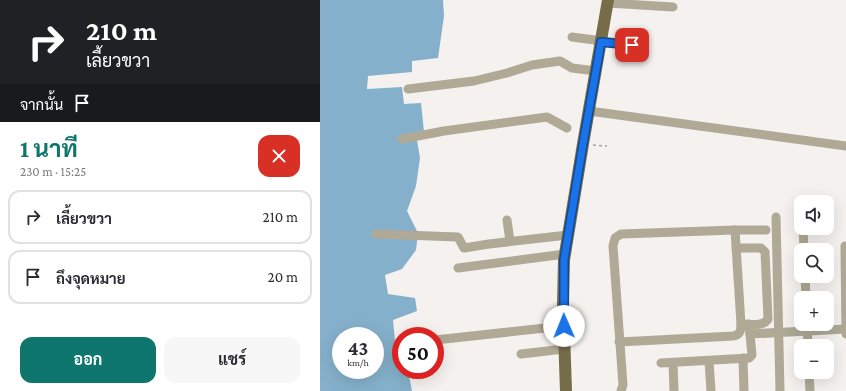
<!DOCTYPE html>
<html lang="th">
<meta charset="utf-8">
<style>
:root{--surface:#fff;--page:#f7f7f7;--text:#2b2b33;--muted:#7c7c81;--line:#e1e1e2;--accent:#0f766e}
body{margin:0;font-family:"Crimson Pro",Sarabun,serif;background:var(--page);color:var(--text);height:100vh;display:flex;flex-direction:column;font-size:15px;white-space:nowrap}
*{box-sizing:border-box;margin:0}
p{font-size:13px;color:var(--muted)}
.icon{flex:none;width:22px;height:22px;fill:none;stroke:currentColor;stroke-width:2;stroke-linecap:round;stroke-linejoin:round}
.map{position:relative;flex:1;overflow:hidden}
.sheet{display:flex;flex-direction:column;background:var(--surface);width:320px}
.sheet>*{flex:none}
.banner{background:#202124;color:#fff;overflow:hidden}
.controls{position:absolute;left:474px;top:195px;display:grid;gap:8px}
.controls a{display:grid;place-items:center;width:40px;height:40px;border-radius:8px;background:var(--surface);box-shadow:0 4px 16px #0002;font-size:20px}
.speed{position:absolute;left:12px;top:327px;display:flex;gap:8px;font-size:20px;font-weight:700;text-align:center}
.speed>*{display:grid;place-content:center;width:52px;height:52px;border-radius:50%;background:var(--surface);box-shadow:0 4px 16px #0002;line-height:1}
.speed small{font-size:10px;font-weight:400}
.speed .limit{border:6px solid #d22;background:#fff;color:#111}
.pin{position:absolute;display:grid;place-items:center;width:34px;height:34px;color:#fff;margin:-17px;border-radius:8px;box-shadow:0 2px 6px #0006}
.me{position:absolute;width:44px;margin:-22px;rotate:359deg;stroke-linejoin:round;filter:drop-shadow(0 0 3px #0008)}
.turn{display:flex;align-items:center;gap:14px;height:84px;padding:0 20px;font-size:18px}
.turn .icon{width:52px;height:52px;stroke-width:2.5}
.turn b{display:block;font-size:28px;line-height:34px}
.then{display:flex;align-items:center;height:38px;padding:0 20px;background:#0003;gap:8px;font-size:15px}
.round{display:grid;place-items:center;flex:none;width:42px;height:42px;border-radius:12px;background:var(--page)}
.overview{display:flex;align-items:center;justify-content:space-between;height:68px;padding:0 20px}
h1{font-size:24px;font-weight:700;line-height:30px;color:var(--accent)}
.button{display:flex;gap:8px;margin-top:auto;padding:8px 20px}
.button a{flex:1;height:46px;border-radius:12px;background:var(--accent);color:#fff;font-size:16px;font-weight:700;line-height:46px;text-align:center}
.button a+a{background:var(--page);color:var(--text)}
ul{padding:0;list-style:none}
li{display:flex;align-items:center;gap:12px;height:54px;margin:0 8px 6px;padding:0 12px;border:2px solid var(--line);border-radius:12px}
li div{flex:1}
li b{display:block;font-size:15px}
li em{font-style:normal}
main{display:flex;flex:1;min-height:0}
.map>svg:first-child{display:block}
.water{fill:#85b0cb;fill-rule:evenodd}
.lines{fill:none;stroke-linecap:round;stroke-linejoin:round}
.path{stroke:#a7a4a2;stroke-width:1.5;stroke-dasharray:3 3;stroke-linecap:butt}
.minor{stroke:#afa996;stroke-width:9}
.major{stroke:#776c4a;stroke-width:12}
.route-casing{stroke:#114b97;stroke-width:10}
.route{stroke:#1a73e8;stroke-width:7}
</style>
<main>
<section class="sheet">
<div class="banner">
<div class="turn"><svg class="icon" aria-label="right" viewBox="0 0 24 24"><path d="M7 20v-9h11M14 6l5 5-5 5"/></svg><div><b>210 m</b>เลี้ยวขวา</div></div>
<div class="then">จากนั้น<svg class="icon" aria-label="arrive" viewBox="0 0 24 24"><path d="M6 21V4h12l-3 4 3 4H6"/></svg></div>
</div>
<div class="overview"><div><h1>1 นาที</h1><p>230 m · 15:25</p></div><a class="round" style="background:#d93025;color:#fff"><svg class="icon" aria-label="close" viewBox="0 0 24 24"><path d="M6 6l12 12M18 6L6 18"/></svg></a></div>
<ul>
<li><svg class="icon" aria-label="right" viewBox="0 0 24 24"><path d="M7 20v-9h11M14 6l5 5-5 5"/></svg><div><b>เลี้ยวขวา</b></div><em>210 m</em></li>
<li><svg class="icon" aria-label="arrive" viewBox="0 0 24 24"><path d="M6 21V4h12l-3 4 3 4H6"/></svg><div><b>ถึงจุดหมาย</b></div><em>20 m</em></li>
</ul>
<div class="button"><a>ออก</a><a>แชร์</a></div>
</section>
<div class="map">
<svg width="526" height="391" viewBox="0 0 526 391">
<rect width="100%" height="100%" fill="#f4f1ee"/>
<!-- water -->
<path class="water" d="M 0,0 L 123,0 L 124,16 L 118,58 L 92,61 L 92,72 L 48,76 L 47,89 L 82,87 L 84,104 L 101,103 L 104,132 L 96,134 L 100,158 L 96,186 L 87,211 L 98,233 L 96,250 L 82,269 L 65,275 L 68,294 L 95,298 L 97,311 L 73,320 L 75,341 L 81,355 L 81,370 L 88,370 L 92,391 L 0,391 ZM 21,336 L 55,336 L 55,370 L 21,370 Z"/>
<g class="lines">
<!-- path -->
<polyline class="path" points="273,145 287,146"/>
<!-- minor -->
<g class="minor">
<polyline points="288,3 353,7"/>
<polyline points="252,37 312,45 317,42 319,35"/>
<polyline points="88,89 154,81 187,73 212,65 240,61 252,68 276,71"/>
<polyline points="269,111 526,146"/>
<polyline points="82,139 124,131 227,117 247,128"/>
<polyline points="456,217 460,391"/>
<polyline points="187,220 190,241"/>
<polyline points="483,228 484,250"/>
<polyline points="415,230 446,230"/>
<polyline points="56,234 138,237 144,248 169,244 248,235"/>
<polyline points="525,246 526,334"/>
<path d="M 416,248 L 441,248 L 445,252 L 448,319 C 443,327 430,324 421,324"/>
<polyline points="138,268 245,254"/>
<polyline points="485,276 486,298"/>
<polyline points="487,324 488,346"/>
<polyline points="430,334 526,329"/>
<polyline points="115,340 244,326"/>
<path d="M 299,342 L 413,336 C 420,335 421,331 421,324 L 415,230 L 301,234 L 295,238 L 293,246 L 303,385 L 301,391"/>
<polyline points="201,354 244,349"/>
<polyline points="423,358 424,391"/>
<polyline points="389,361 391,391"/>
<polyline points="341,363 429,358 432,355 429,324"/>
<polyline points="353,363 354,391"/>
<polyline points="489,372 490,391"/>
</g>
<!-- major -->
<polyline class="major" points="246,391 243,304 244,260 263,144 288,0"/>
</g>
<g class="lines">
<!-- route casing -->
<g class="route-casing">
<polyline id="route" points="244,326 244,260 263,144 281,42 312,45"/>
</g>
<!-- route -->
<use href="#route" class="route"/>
</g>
</svg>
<div class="controls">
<a><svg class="icon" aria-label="sound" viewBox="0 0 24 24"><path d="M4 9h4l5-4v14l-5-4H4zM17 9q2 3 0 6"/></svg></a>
<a><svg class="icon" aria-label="search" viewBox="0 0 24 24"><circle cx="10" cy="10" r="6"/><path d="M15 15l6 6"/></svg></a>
<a>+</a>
<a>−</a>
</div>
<div class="speed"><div>43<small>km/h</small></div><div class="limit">50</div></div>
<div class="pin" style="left:312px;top:45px;background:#d93025"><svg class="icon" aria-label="arrive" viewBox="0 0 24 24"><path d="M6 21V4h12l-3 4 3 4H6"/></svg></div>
<svg class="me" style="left:244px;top:326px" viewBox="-20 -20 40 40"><circle r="19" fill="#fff"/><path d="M0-13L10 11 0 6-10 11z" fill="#1a73e8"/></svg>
</div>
</main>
